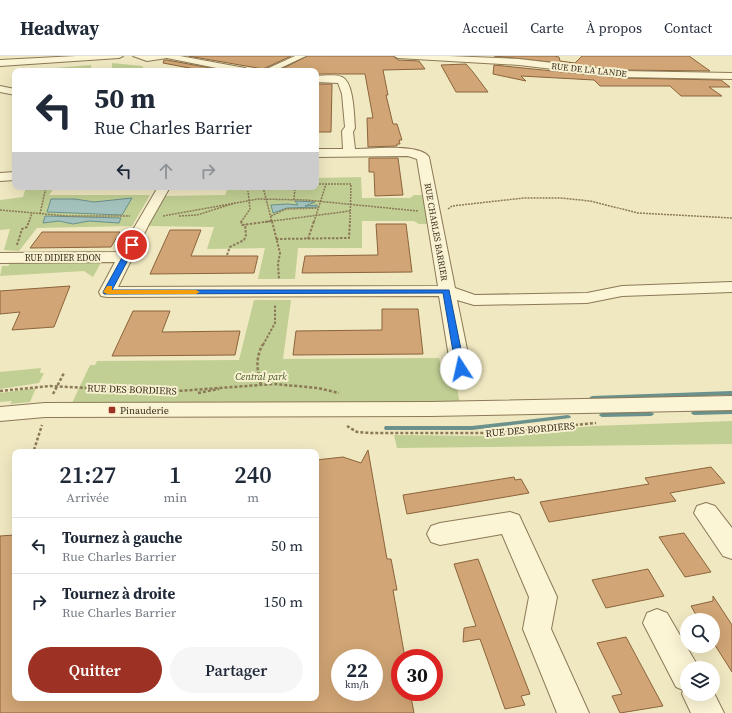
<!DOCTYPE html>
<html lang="fr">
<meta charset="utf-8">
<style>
:root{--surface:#fff;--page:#f6f6f7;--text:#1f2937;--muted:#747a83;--line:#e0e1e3;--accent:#9d3124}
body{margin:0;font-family:"Source Serif 4",serif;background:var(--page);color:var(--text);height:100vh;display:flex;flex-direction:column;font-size:15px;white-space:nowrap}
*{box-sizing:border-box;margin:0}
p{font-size:13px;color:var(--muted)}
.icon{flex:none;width:22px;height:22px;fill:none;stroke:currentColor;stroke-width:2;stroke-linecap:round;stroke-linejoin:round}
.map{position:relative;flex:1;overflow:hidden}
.details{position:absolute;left:12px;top:393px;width:307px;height:252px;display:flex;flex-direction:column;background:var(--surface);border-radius:8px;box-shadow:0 4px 16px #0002}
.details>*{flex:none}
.top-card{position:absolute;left:12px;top:12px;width:307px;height:122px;border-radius:8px;box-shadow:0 4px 16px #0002;background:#fff;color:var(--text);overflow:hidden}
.fabs{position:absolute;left:680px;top:557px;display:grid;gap:8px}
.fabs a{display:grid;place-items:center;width:40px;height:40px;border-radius:50%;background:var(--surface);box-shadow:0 4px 16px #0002;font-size:20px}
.speed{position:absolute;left:331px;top:593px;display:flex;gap:8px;font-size:20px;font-weight:700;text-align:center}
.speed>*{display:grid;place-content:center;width:52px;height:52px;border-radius:50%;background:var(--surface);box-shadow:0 4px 16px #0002;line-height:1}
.speed small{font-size:10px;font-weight:400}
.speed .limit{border:6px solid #d22;background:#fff;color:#111}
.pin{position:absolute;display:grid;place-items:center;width:34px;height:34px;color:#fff;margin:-17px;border:2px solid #fff;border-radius:50%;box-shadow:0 1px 4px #0007}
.me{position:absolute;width:44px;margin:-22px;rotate:350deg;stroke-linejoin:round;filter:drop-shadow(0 0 3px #0008)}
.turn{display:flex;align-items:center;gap:14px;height:84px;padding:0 16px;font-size:18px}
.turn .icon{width:52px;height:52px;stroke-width:2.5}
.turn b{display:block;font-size:28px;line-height:34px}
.lanes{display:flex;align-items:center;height:38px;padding:0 16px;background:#0003;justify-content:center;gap:20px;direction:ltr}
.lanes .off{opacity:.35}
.eta{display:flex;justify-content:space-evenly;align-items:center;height:68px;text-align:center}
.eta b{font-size:24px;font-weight:600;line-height:28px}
.primary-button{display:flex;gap:8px;margin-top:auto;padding:8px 16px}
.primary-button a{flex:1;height:46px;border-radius:24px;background:var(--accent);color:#fff;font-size:16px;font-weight:600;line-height:46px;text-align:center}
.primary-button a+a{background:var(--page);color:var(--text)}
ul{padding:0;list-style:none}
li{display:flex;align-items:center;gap:12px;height:56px;padding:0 16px;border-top:1px solid var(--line)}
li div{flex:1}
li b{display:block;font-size:15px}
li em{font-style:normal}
header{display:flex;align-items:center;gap:24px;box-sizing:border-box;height:56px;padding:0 20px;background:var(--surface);border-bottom:1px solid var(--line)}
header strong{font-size:19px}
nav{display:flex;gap:22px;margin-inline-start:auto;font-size:14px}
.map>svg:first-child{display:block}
.green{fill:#c1cf94}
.water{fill:#a4c2bd;stroke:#6a918c}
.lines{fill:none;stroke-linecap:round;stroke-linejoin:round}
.stream{fill:#6a918c;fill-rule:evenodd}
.building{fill:#d1a575;stroke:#8b643c;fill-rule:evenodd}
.minor-casing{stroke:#8b7957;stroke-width:2}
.path-far3{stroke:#8b7957;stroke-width:1;stroke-dasharray:1.5 1;stroke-linecap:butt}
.path-far2{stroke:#8b7957;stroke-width:1.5;stroke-dasharray:2 1;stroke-linecap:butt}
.path-far1{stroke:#8b7957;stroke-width:2;stroke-dasharray:2.5 1.5;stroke-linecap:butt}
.path{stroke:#8b7957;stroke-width:2.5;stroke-dasharray:3 2;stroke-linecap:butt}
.minor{fill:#fbf4d5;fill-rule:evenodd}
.route{fill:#1a73e8;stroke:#114b97}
.slow{fill:#f59e0b}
.poi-dot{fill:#9d3124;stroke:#f7f1d1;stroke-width:1.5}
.labels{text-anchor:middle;stroke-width:4;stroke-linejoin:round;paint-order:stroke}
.far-street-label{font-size:9px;fill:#3a2e1d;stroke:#f7f1d1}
.park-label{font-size:10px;font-style:italic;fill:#445722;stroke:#f7f1d1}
.street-label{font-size:10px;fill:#3a2e1d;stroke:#f7f1d1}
.poi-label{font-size:10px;fill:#3a2e1d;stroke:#f7f1d1;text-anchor:start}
</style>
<header>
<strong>Headway</strong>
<nav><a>Accueil</a><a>Carte</a><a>À propos</a><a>Contact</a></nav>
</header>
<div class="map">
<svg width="732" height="657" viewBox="0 0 732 657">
<rect width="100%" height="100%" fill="#f0e8c1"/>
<!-- green -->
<g class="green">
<polygon points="112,7 142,10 143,11 144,15 103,15 112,14"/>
<polygon points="91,9 91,15 27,15 28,14"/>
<polygon points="361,121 362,142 410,142 414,139 423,139 428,168 419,168 414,165 362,165 362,192 298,192 295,223 258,223 265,192 207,193 214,171 148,170 163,140 225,139 228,131 316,131 316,122"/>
<polygon points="26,131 55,131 49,139 150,139 132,170 37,172 19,195 4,194 10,173 0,174 0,144 23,141"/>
<polygon points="12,205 102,205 93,221 84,215 0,220 2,210 8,210"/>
<polygon points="254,244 291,244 283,303 439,302 441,311 453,311 460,348 72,347 90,309 95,309 97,305 239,304"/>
<polygon points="41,312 40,317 44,317 39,327 0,333 0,316"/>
<polygon points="36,332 30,346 10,348 12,345 0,346 0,337"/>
<polygon points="732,365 732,388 397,392 394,379 489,380 593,370"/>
</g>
<!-- water -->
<g class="water">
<polygon points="132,142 122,159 47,156 51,143 75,143 94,146"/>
<polygon points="295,145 315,146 305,150 317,149 317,151 287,152 273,157 271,149 287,148 298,149"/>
<polygon points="45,160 121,162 119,167 89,165 73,168 59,165 43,167"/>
</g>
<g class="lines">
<!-- stream -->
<g class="stream">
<polygon points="732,335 732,339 592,344 589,342 592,340"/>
<polygon points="732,354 732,358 694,359 692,358 691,357 692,356 694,355"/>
<polygon points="651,356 653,357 654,358 653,359 651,360 602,361 600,360 599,359 600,358 602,357"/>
<polygon points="568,359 570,360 571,361 570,362 472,374 385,374 384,372 385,370 472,370"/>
</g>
</g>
<!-- building -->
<g class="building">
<polygon points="188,0 291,0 263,13"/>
<polygon points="307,0 393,0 398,4 419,5 425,13 383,14 388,39 386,39 393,68 397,68 402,84 399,84 400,88 397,88 397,90 368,91 367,62 373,62 365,18 316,18 316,15 278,15"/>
<polygon points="494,0 554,0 559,1 560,5 575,7 582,0 689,0 710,15 621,14"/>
<polygon points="164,4 167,4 216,13 205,15 163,7"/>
<polygon points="466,8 473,16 488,36 456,36 441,9"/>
<polygon points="494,9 621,22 721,24 730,31 709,31 722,40 681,40 670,30 600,30 594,24 521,20 526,25 493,18"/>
<polygon points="316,28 332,28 331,76 316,76"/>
<polygon points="369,102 398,102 403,139 375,140 374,116 369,116"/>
<polygon points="376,168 406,168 412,216 302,217 305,200 378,199"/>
<polygon points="170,174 201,174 191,200 258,200 254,217 150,218"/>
<polygon points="42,176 120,176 111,191 30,192"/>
<polygon points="70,230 54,271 12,274 20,256 0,258 0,235"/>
<polygon points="382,253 418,253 423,298 293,299 296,275 382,274"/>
<polygon points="133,255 170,255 162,276 240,275 235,299 112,300"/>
<path d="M 368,394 L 387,503 L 391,503 L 397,534 L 393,534 L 405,602 L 400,602 L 400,636 L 410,636 L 414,657 L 0,657 L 0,480 L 15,479 L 15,642 L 316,642 L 316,404 L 343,401 L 361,407 ZM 340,602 L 374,602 L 374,636 L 340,636 Z"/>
<polygon points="711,411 725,427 670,437 676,445 549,466 540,446 649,428 645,422"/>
<polygon points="514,421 515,424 521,423 529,437 407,458 403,439"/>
<polygon points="684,477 711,516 685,521 659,481"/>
<polygon points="478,503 530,638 521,640 525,649 505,653 480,583 463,586 464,572 476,570 454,508"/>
<polygon points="648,513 664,540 606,552 592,524"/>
<polygon points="713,540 732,569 732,616 713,586 713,564 699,564 691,550 713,545"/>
<polygon points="626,581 663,650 620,657 612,640 622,638 597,587"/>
</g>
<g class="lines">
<!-- minor casing -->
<g class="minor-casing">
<g id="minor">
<polygon points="76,0 123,0 119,2 0,10 0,4"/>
<polygon points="133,0 180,0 245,12 249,15 231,15 167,2 147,5"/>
<polygon points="295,0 306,0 274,15 262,15"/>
<polygon points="394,0 449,0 519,3 621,15 732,17 732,23 621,21 519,9 398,2"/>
<path d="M 316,20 C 324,20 334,18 342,21 C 354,26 354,60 355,72 L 353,76 L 355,93 C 371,93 419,87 429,101 L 455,232 L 475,239 L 587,237 L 622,230 L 732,226 L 732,236 L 622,240 L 587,247 L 474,249 L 457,244 L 471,313 L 468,317 L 461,319 L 454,317 L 451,313 L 439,240 L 107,241 L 101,240 L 99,236 L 115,206 L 0,207 L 0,197 L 120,196 L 158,131 L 170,131 L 149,168 L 118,231 L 438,230 L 417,103 L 408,100 L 316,101 L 316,93 L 343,93 L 342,75 L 345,71 L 342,38 L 338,27 L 316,26 Z"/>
<polygon points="0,30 15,33 15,39 0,36"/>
<polygon points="15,116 15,124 0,125 0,117"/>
<polygon points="732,340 732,354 431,360 45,361 0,365 0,351 45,347 431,346"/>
<polygon points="706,447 715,450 732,472 732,503 723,500 694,457 697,450"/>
<polygon points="510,456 519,459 557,541 551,573 589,657 557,657 523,573 529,541 502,478 440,489 431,486 427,478 431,470 440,467"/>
<polygon points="657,553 667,557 699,612 687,612 687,638 713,638 713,635 724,657 691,657 682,638 683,634 676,631 643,567 647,557"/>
</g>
</g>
<!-- path-far3 -->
<polyline class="path-far3" points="127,15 143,14"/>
<!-- path-far2 -->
<g class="path-far2">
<polyline points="316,128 351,128 350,166"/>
<polyline points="263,131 272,166"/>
<polyline points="294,144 295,131"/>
<polyline points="448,153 452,150 524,142 561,142 590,145 638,157 732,162"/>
<polyline points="0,154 68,160 130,160"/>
<polyline points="40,158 46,131"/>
<polyline points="163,160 258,143 306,144 418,155"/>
<polyline points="179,160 197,159 235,147"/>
<polyline points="271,160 286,153 318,152"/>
<polyline points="29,166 32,157"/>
<polyline points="241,166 250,153 248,135"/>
<polyline points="265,166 350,155"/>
<polyline points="314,166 326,128"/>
</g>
<!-- path-far1 -->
<g class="path-far1">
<polyline points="241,165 242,169 272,165"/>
<polyline points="272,165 280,197 278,208 279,223"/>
<polyline points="276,183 349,182 350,165"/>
<polyline points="308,183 314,165"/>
<polyline points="17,189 22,173 27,171 29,165"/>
<polyline points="227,199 230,191 244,184 246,179 245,168"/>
<polyline points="263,289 275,267 275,248"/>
</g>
<!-- path -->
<g class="path">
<path d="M 261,329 C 257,314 255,302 263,288"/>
<polyline points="0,335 50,330 164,336 274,328 318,332 339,337"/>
<polyline points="198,337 219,333"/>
<polyline points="53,338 64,317"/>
<polyline points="347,370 357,376 370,377 486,377 596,367"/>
<polyline points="34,394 42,369"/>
</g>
<!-- minor -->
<use href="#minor" class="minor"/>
</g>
<!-- route -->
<polygon class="route" points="132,187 136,189 112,234 449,234 465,313 461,316 456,313 443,237 104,238 103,236 129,189"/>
<!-- slow -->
<polygon class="slow" points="107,230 112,230 112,234 196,234 200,236 196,238 107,238 103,236"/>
<!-- markers -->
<rect class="poi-dot" x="108" y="350" width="8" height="8" rx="2"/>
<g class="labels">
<!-- far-street labels -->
<g class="far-street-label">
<text transform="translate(589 14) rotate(6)" y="3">RUE DE LA LANDE</text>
<text transform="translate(436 176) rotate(80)" y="3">RUE CHARLES BARRIER</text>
<text x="63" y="205">RUE DIDIER EDON</text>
</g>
<!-- park labels -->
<g class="park-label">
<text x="261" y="324">Central park</text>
</g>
<!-- street labels -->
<g class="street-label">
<text transform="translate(132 333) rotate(2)" y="4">RUE DES BORDIERS</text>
<text transform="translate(530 373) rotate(-5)" y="4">RUE DES BORDIERS</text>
</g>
<!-- poi labels -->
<g class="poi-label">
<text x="120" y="358">Pinauderie</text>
</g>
</g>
</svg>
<div class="fabs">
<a><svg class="icon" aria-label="search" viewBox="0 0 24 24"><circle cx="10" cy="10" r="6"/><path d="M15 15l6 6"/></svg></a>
<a><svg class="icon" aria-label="layers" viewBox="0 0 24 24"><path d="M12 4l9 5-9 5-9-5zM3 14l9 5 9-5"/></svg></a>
</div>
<div class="speed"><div>22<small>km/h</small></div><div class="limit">30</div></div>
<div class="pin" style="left:132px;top:189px;background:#d93025"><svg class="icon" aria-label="arrive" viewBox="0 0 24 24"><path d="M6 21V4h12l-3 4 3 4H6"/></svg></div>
<svg class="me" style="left:461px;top:313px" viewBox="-20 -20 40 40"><circle r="19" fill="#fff"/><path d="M0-13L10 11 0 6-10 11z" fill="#1a73e8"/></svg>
<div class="top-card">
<div class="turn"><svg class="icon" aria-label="left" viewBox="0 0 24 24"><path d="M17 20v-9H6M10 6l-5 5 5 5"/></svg><div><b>50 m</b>Rue Charles Barrier</div></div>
<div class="lanes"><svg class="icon" aria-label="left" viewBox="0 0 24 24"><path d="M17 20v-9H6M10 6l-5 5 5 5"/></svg><svg class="icon off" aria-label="ahead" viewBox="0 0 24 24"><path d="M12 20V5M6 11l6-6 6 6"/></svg><svg class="icon off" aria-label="right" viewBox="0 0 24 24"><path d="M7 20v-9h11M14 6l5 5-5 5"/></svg></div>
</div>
<section class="details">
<div class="eta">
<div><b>21:27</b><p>Arrivée</p></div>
<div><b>1</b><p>min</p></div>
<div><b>240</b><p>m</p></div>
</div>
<ul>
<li><svg class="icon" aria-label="left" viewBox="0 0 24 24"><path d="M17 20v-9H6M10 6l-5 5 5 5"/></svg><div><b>Tournez à gauche</b><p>Rue Charles Barrier</p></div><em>50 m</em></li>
<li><svg class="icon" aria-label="right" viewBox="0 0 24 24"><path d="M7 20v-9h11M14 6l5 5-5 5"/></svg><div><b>Tournez à droite</b><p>Rue Charles Barrier</p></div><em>150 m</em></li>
</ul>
<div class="primary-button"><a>Quitter</a><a>Partager</a></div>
</section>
</div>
